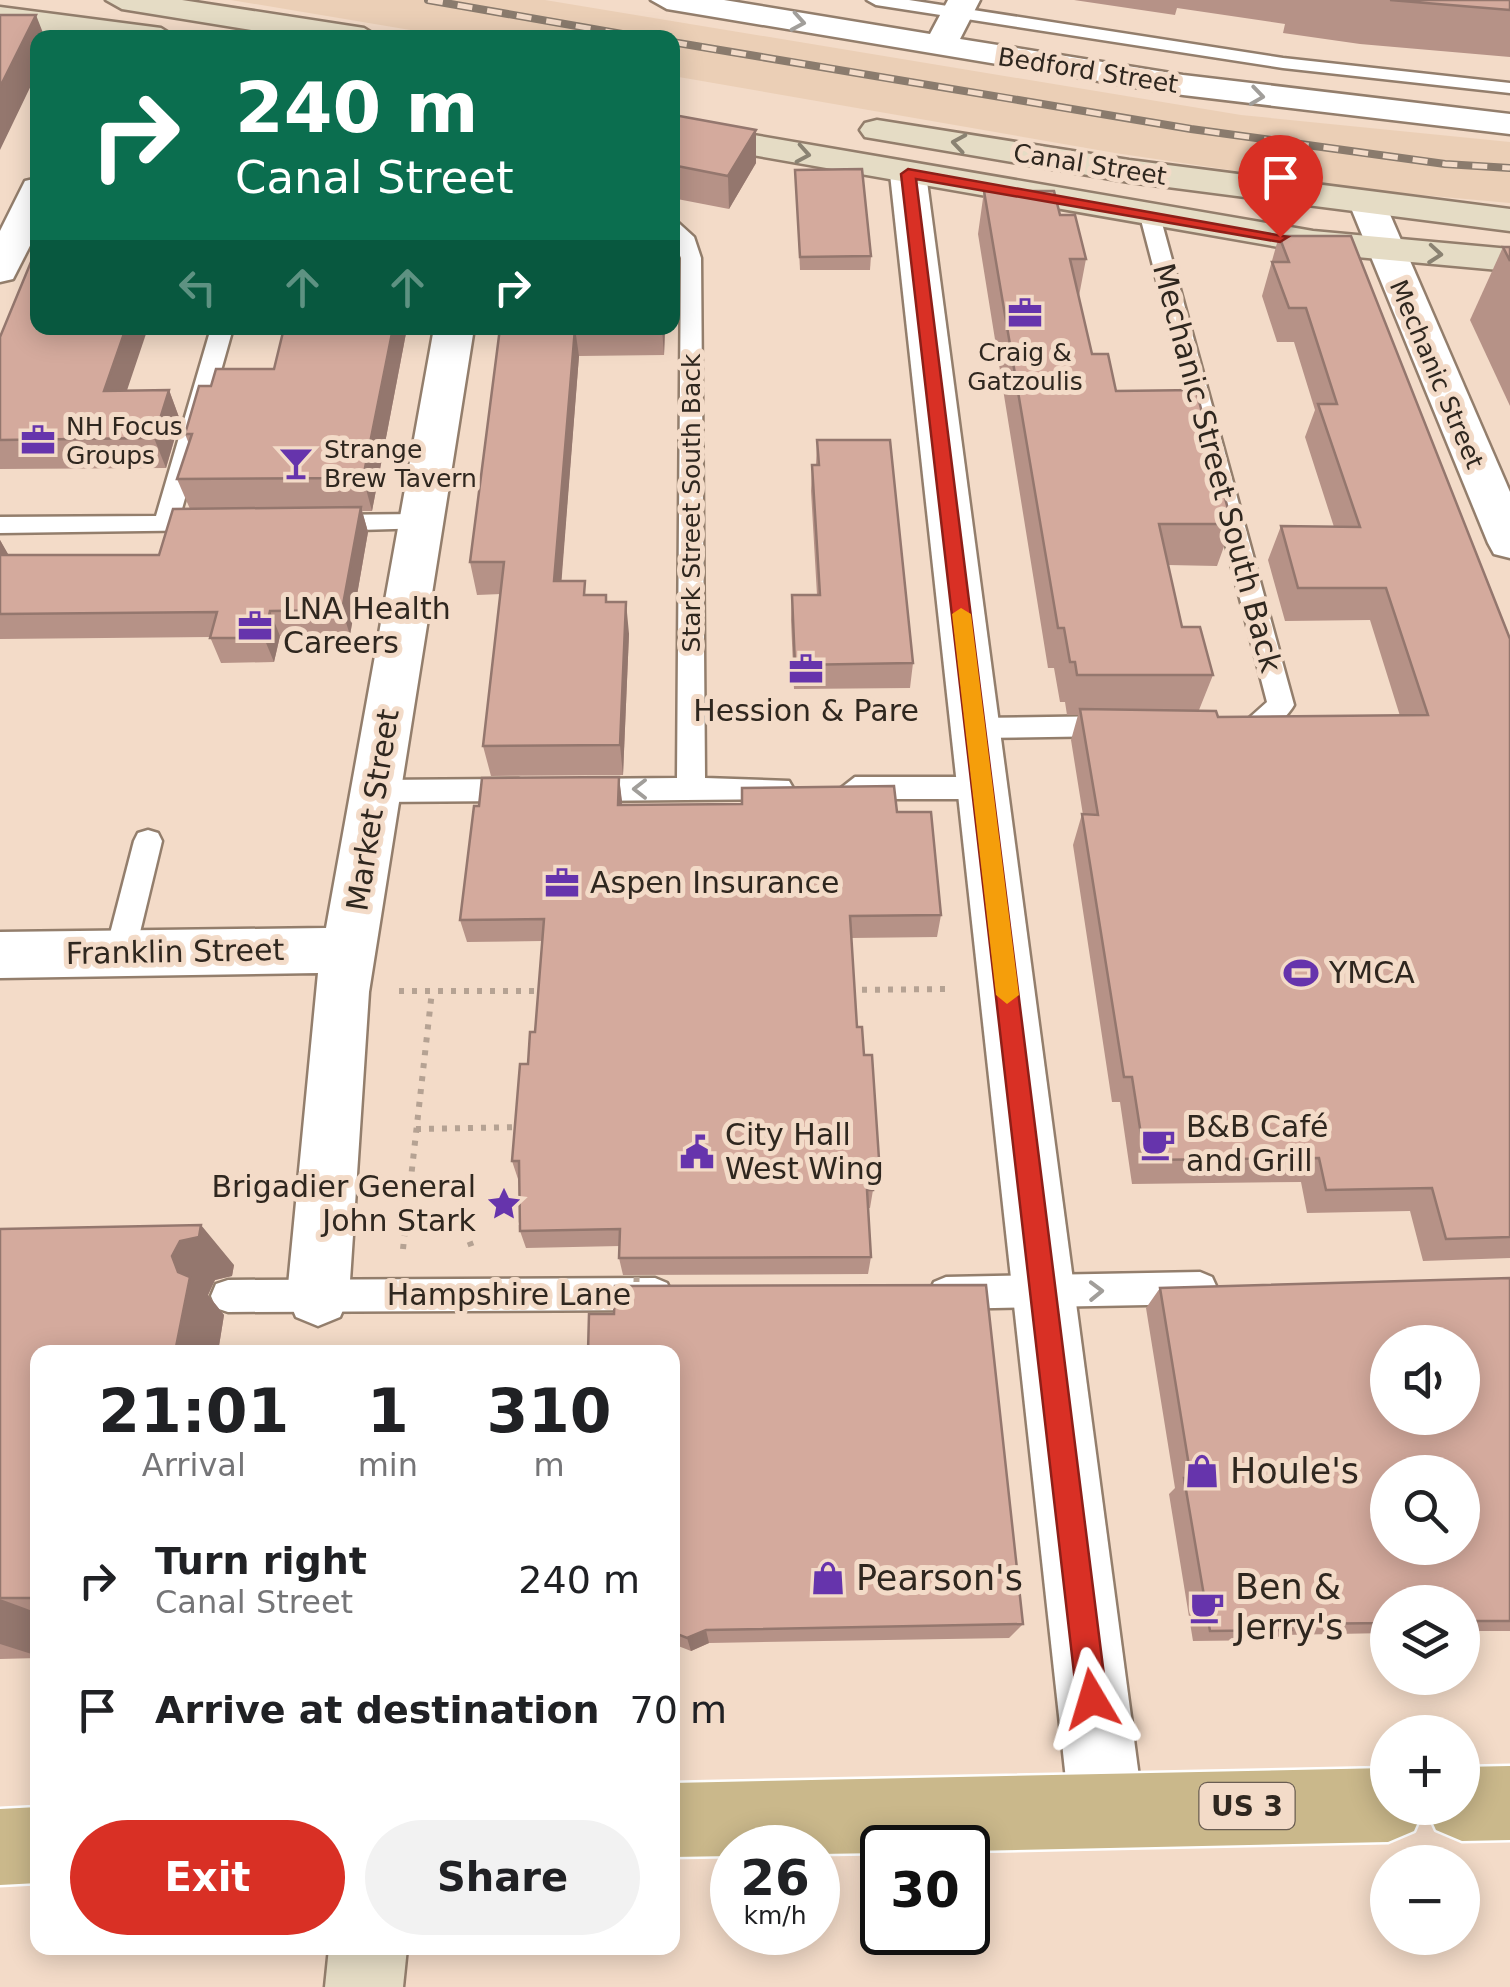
<!DOCTYPE html>
<meta charset="utf-8">
<style>
:root{--surface:#fff;--page:#f2f2f2;--text:#202124;--muted:#757577;--accent:#d93025}
body{margin:0;font-family:"DejaVu Sans",sans-serif;background:var(--page);color:var(--text);height:100vh;display:flex;flex-direction:column;font-size:38px;white-space:nowrap}
*{box-sizing:border-box;margin:0}
p{font-size:32px;color:var(--muted)}
.icon{flex:none;width:55px;height:55px;fill:none;stroke:currentColor;stroke-width:2;stroke-linecap:round;stroke-linejoin:round}
.map{position:relative;flex:1;overflow:hidden}
.drawer{position:absolute;left:30px;top:1345px;width:650px;height:610px;display:flex;flex-direction:column;background:var(--surface);border-radius:20px;box-shadow:0 5px 25px #0003}
.drawer>*{flex:none}
.guide{position:absolute;left:30px;top:30px;width:650px;height:305px;border-radius:20px;box-shadow:0 5px 25px #0003;background:#0b6e4f;color:#fff;overflow:hidden}
.fabs{position:absolute;left:1370px;top:1325px;display:grid;gap:20px}
.fabs a{display:grid;place-items:center;width:110px;height:110px;border-radius:50%;background:var(--surface);box-shadow:0 5px 25px #0003;font-size:50px}
.speed{position:absolute;left:710px;top:1825px;display:flex;gap:20px;font-size:50px;font-weight:700;text-align:center}
.speed>*{display:grid;place-content:center;width:130px;height:130px;border-radius:50%;background:var(--surface);box-shadow:0 5px 25px #0003;line-height:1}
.speed small{font-size:25px;font-weight:400}
.speed .limit{border:5px solid #111;border-radius:15px;background:#fff;color:#111}
.pin{position:absolute;display:grid;place-items:center;width:85px;height:85px;color:#fff;margin:-102px -42px;border-radius:50% 50% 50% 0;rotate:-45deg;box-shadow:0 0 10px #0007}
.pin .icon{rotate:45deg}
.me{position:absolute;width:110px;margin:-55px;rotate:353deg;stroke-linejoin:round;filter:drop-shadow(0 0 8px #0008)}
.turn{display:flex;align-items:center;gap:35px;height:210px;padding:0 40px;font-size:45px}
.turn .icon{width:130px;height:130px;stroke-width:2.5}
.turn b{display:block;font-size:70px;line-height:85px}
.lanes{display:flex;align-items:center;height:95px;padding:0 40px;background:#0003;justify-content:center;gap:50px;direction:ltr}
.lanes .off{opacity:.35}
.eta{display:flex;justify-content:space-evenly;align-items:center;height:170px;text-align:center}
.eta b{font-size:60px;font-weight:600;line-height:70px}
.primary-button{display:flex;gap:20px;margin-top:auto;padding:20px 40px}
.primary-button a{flex:1;height:115px;border-radius:60px;background:var(--accent);color:#fff;font-size:40px;font-weight:600;line-height:115px;text-align:center}
.primary-button a+a{background:var(--page);color:var(--text)}
ul{padding:0;list-style:none}
li{display:flex;align-items:center;gap:30px;height:130px;padding:0 40px}
li div{flex:1}
li b{display:block;font-size:38px}
li em{font-style:normal}
.map>svg:first-child{display:block}
.built{fill:#ebcfb6}
.lines{fill:none;stroke-linecap:round;stroke-linejoin:round}
.lane-casing{stroke:#937e6c;stroke-width:5}
.street-casing{stroke:#937e6c;stroke-width:5}
.secondary-casing{stroke:#937e6c;stroke-width:5}
.primary-casing{stroke:#fff;stroke-width:5}
.path{stroke:#b5a293;stroke-width:6;stroke-dasharray:5 8;stroke-linecap:butt}
.lane{fill:#fff;fill-rule:evenodd}
.street{fill:#fff;fill-rule:evenodd}
.secondary{fill:#e5dcc5;fill-rule:evenodd}
.primary{fill:#cab88b;fill-rule:evenodd}
.rail-casing{stroke:#8a7b6d;stroke-width:8}
.rail{stroke:#f3dbc8;stroke-width:5;stroke-dasharray:15;stroke-linecap:butt}
.path-bridge{stroke:#b5a293;stroke-width:6;stroke-dasharray:5 8;stroke-linecap:butt}
.wall{fill:#b69287}
.shaded-wall{fill:#94776e}
.building{fill:#d4aa9d;stroke:#94776e;stroke-width:2.5;fill-rule:evenodd}
.oneway{stroke:#a19e9a}
.oneway2{stroke:#8a8272}
.route{fill:#d93025;stroke:#8d1f18;stroke-width:2.5}
.slow{fill:#f59e0b}
.labels{text-anchor:middle;stroke-width:10;stroke-linejoin:round;paint-order:stroke}
.far-street-label{font-size:25px;fill:#2f271f;stroke:#f3dbc8}
.far-poi-label{font-size:25px;fill:#2f271f;stroke:#f3dbc8;text-anchor:start}
.shield{fill:#f3dbc8;stroke:#6a5d52;stroke-width:2.5}
.shield-label{font-size:28px;font-weight:bold;fill:#2f271f}
.street-label{font-size:30px;fill:#2f271f;stroke:#f3dbc8}
.poi-label{font-size:30px;fill:#2f271f;stroke:#f3dbc8;text-anchor:start}
.near-poi-label{font-size:35px;fill:#2f271f;stroke:#f3dbc8;text-anchor:start}
</style>
<div class="map">
<svg width="1510" height="1987" viewBox="0 0 1510 1987">
<rect width="100%" height="100%" fill="#f3dbc8"/>
<!-- built -->
<polygon class="built" points="231,0 545,0 1241,115 1510,142 1510,203 1366,190 1115,153 673,76 672,38 452,37"/>
<g class="lines">
<!-- lane casing -->
<g class="lane-casing">
<g id="lane">
<polygon points="867,0 909,0 1283,58 1510,83 1510,93 1283,68 876,5"/>
<path d="M 1150,210 L 1160,216 L 1294,705 C 1283,725 1238,759 1221,729 L 1225,722 L 1248,719 L 1267,702 L 1140,216 Z"/>
<polygon points="672,217 694,237 701,258 705,778 789,781 793,788 789,795 779,799 580,801 566,790 580,779 677,778 681,258 672,236"/>
<polygon points="211,328 233,328 180,516 216,518 220,524 216,530 0,533 0,517 156,516"/>
<polygon points="421,514 429,516 429,528 324,531 312,523 324,515"/>
<polygon points="1113,716 1126,726 1113,736 975,738 962,728 975,718"/>
<polygon points="855,777 982,777 996,788 982,799 855,799 841,788"/>
<polygon points="519,779 533,790 519,801 376,802 362,791 376,780"/>
<polygon points="148,830 158,833 162,841 135,953 130,962 120,965 110,962 105,953 134,841 138,833"/>
<polygon points="1200,1272 1212,1277 1217,1288 1212,1299 1200,1304 946,1309 934,1304 929,1293 934,1282 946,1277"/>
<polygon points="655,1278 667,1283 672,1294 667,1305 655,1310 228,1312 216,1308 211,1296 216,1284 228,1280"/>
</g>
</g>
<!-- street casing -->
<g class="street-casing">
<g id="street">
<polygon points="651,0 724,0 930,34 948,0 980,0 960,39 1183,75 1510,114 1510,134 1183,95 667,9"/>
<polygon points="908,163 921,166 926,174 1143,1807 1132,1833 1106,1844 1080,1833 1069,1807 890,174 895,166"/>
<polygon points="38,178 38,230 13,279 0,282 0,231 25,181"/>
<polygon points="1367,192 1380,195 1385,203 1510,492 1510,558 1494,554 1488,543 1349,203 1354,195"/>
<polygon points="434,328 474,328 369,992 349,1296 340,1317 318,1326 296,1317 287,1296 318,973 0,978 0,932 326,928"/>
</g>
</g>
<!-- secondary casing -->
<g class="secondary-casing">
<g id="secondary">
<polygon points="106,0 182,0 364,28 380,38 300,38 122,9"/>
<polygon points="0,7 161,28 177,38 84,38 0,27"/>
<polygon points="877,120 1129,160 1510,209 1510,231 1129,182 865,137 860,130 865,123"/>
<polygon points="672,121 1313,231 1510,249 1510,271 1313,253 672,141"/>
<polygon points="329,1948 407,1948 403,1987 325,1987"/>
</g>
</g>
<!-- primary casing -->
<g class="primary-casing">
<g id="primary">
<polygon points="1510,1766 1510,1840 1462,1841 1436,1830 1426,1808 1462,1808 1462,1767"/>
<polygon points="1388,1768 1388,1808 1424,1808 1414,1831 1388,1842 968,1851 968,1848 882,1848 882,1853 818,1854 818,1848 732,1848 732,1856 672,1857 672,1783"/>
<polygon points="38,1807 38,1883 0,1885 0,1809"/>
</g>
</g>
<!-- path -->
<g class="path">
<polyline points="849,990 951,989"/>
<polyline points="399,991 546,991"/>
<polyline points="416,1129 520,1127"/>
<polyline points="406,1220 462,1221 472,1248"/>
<polyline points="403,1249 432,991"/>
</g>
<!-- lane -->
<use href="#lane" class="lane"/>
<!-- street -->
<use href="#street" class="street"/>
<!-- secondary -->
<use href="#secondary" class="secondary"/>
<!-- primary -->
<use href="#primary" class="primary"/>
<!-- rail casing -->
<g class="rail-casing">
<g id="rail">
<polyline points="428,0 645,38"/>
<polyline points="672,42 1191,129 1445,164 1510,168"/>
</g>
</g>
<!-- rail -->
<use href="#rail" class="rail"/>
<!-- path-bridge -->
<polyline class="path-bridge" points="636,1295 637,1267"/>
</g>
<!-- wall -->
<g class="wall">
<polygon points="1074,0 1510,0 1510,57 1360,44 1283,33 1285,24 1177,8 1175,15"/>
<polygon points="672,115 756,163 729,209 672,198"/>
<polygon points="795,170 871,256 870,270 800,270"/>
<polygon points="984,191 1060,215 1086,259 1079,296 1092,354 1116,391 1232,524 1217,566 1168,565 1182,627 1213,675 1199,710 1218,717 1400,716 1370,620 1285,621 1268,560 1281,526 1334,527 1305,437 1315,410 1294,342 1277,342 1262,296 1279,236 1510,639 1510,1258 1423,1261 1410,1211 1307,1213 1301,1182 1132,1184 1120,1102 1112,1102 1073,845 1082,814 1083,815 1071,740 1078,715 1067,715 1065,702 1060,702 1054,668 1048,668 978,234"/>
<polygon points="1503,247 1510,247 1510,406 1470,320"/>
<polygon points="407,328 372,511 362,511 368,532 350,635 280,636 274,662 221,663 210,637 0,639 0,540 8,555 159,555 190,509 177,479 189,444 185,434 211,386 274,369"/>
<polygon points="500,328 665,328 664,355 579,356 561,581 587,595 607,602 629,634 623,775 491,776 483,746 501,594 477,595 470,562"/>
<polygon points="0,337 127,390 169,390 180,420 166,468 0,469"/>
<polygon points="817,440 913,663 910,688 794,689 791,620 792,595 817,595 811,491 812,465 816,465"/>
<polygon points="619,777 622,805 897,812 941,915 937,937 851,938 857,1027 864,1055 879,1159 876,1177 872,1177 873,1190 870,1208 868,1208 871,1257 868,1274 623,1275 619,1258 620,1246 526,1248 520,1231 519,1179 518,1179 512,1161 528,1064 535,1032 542,941 467,942 460,920 479,806"/>
<polygon points="0,1229 234,1265 232,1276 215,1280 208,1295 224,1315 218,1352 38,1352 38,1658 0,1659"/>
<polygon points="1510,1278 1510,1631 1462,1631 1462,1602 1388,1602 1388,1633 1282,1635 1272,1640 1193,1641 1169,1494 1175,1488 1146,1308 1160,1288"/>
<polygon points="672,1352 1023,1624 1009,1638 709,1643 691,1651 673,1644"/>
</g>
<!-- shaded-wall -->
<g class="shaded-wall">
<polygon points="36,15 45,38 38,38 38,71 0,150 0,87"/>
<polygon points="756,130 756,163 729,209 728,176"/>
<polygon points="126,328 148,328 117,420 104,391"/>
<polygon points="393,328 407,328 372,511 363,478"/>
<polygon points="575,328 579,356 559,613 554,581"/>
<polygon points="662,328 665,328 664,355"/>
<polygon points="169,390 180,420 166,468 154,438"/>
<polygon points="361,507 368,532 350,635 342,610"/>
<polygon points="0,540 11,559 0,576"/>
<polygon points="626,602 629,634 623,775 620,745"/>
<polygon points="270,611 280,636 274,662 264,638"/>
<polygon points="619,777 622,801 621,828 618,805"/>
<polygon points="201,1225 234,1265 232,1276 215,1280 208,1295 224,1315 218,1352 175,1352 178,1272 172,1256 180,1241"/>
<polygon points="0,1599 38,1613 38,1656 0,1644"/>
<polygon points="706,1630 709,1643 691,1651 687,1638"/>
</g>
<!-- building -->
<g class="building">
<polygon points="1390,0 1510,0 1510,10"/>
<polygon points="0,15 36,15 0,87"/>
<polygon points="672,115 674,115 756,130 728,176 672,165"/>
<polygon points="862,169 871,256 800,257 795,170"/>
<polygon points="984,191 1054,191 1060,215 1075,215 1086,259 1070,259 1092,354 1108,354 1116,391 1196,390 1232,524 1159,524 1182,627 1200,627 1213,675 1077,675 1075,662 1070,662 1064,628 1058,628"/>
<polygon points="1279,236 1351,236 1510,639 1510,1237 1446,1239 1432,1188 1326,1190 1319,1158 1145,1160 1132,1077 1124,1077 1082,814 1098,815 1080,709 1216,711 1218,717 1428,715 1386,588 1298,588 1281,526 1360,527 1318,404 1337,404 1306,308 1289,308 1272,262 1289,262"/>
<polygon points="38,245 38,328 126,328 104,391 169,390 154,438 0,440 0,337"/>
<polygon points="1503,247 1510,247 1510,261"/>
<polygon points="284,328 393,328 363,478 177,479 192,434 185,434 199,386 211,386 216,369 274,369"/>
<polygon points="500,328 575,328 554,581 585,581 584,595 606,595 606,602 626,602 620,745 483,746 504,562 470,562"/>
<polygon points="817,440 890,440 913,663 795,665 792,595 820,595 812,465 819,465"/>
<polygon points="361,507 342,610 270,611 264,638 210,638 217,612 0,614 0,555 159,555 173,509"/>
<polygon points="619,777 618,805 742,804 742,788 894,786 897,812 931,812 941,915 850,916 857,1027 862,1027 864,1055 872,1055 879,1159 870,1159 873,1190 867,1190 871,1257 619,1258 620,1229 520,1231 519,1161 512,1161 520,1064 528,1064 530,1032 535,1032 544,919 460,920 474,806 479,806 482,778"/>
<polygon points="201,1225 199,1237 180,1241 172,1256 178,1272 190,1277 175,1352 38,1352 38,1598 0,1598 0,1229"/>
<path d="M 1510,1278 L 1510,1621 L 1462,1621 L 1462,1602 L 1388,1602 L 1388,1623 L 1291,1624 L 1292,1630 L 1210,1631 L 1184,1478 L 1191,1478 L 1160,1288 ZM 1388,1342 L 1462,1342 L 1462,1418 L 1388,1418 ZM 1388,1472 L 1462,1472 L 1462,1548 L 1388,1548 Z"/>
<polygon points="986,1285 1023,1624 706,1630 687,1638 672,1632 672,1352 588,1352 589,1314 614,1314 615,1286"/>
</g>
<!-- one-way arrows -->
<defs><path id="oneway-chevron" d="M-2-3.5L2.5 0L-2 3.5" fill="none" stroke-width="1.6" stroke-linecap="round" stroke-linejoin="round" transform="scale(2.5)"/></defs>
<g class="oneway">
<use href="#oneway-chevron" transform="translate(798 22) rotate(10)"/>
<use href="#oneway-chevron" transform="translate(1257 96) rotate(8)"/>
<use href="#oneway-chevron" transform="translate(640 789) rotate(180)"/>
<use href="#oneway-chevron" transform="translate(1096 1291) rotate(-1)"/>
</g>
<g class="oneway2">
<use href="#oneway-chevron" transform="translate(959 143) rotate(-171)"/>
<use href="#oneway-chevron" transform="translate(803 154) rotate(10)"/>
<use href="#oneway-chevron" transform="translate(1435 254) rotate(5)"/>
</g>
<!-- route -->
<polygon class="route" points="908,169 1288,237 1280,242 916,179 1107,1699 1103,1710 1092,1714 1082,1710 1077,1699 901,174"/>
<!-- slow -->
<polygon class="slow" points="961,608 971,614 1019,995 1007,1004 996,995 952,614"/>
<!-- icons -->
<defs>
<g id="office-bare" transform="scale(2.7)"><path d="M-6-3h4V-5.5h4V-3h4V5H-6ZM-1-4.5V-3h2v-1.5ZM-6 0V1H6V0Z" fill="#6634ac" stroke="#f3dbc8" stroke-width="2.5" paint-order="stroke"/></g>
<g id="bar-bare" transform="scale(2.7)"><path d="M-6-5H6L.8 .8V4.5H3.5V6h-7V4.5H-.8V.8Z" fill="#6634ac" stroke="#f3dbc8" stroke-width="2.5" paint-order="stroke"/></g>
<g id="stadium-bare" transform="scale(2.7)"><path d="M0-5a6.5 5 0 1 0 0 10a6.5 5 0 1 0 0-10ZM-3.5-1.8h7v3.6h-7Z" fill="#6634ac" stroke="#f3dbc8" stroke-width="2.5" paint-order="stroke"/></g>
<g id="cafe-bare" transform="scale(2.7)"><path d="M-5.5-4.5H6V0H3Q3 3.5 0 3.5H-2.5Q-5.5 3.5-5.5 0ZM3-3.2v2h1.7v-2ZM-6 4.5H4V6H-6Z" fill="#6634ac" stroke="#f3dbc8" stroke-width="2.5" paint-order="stroke"/></g>
<g id="civic-bare" transform="scale(2.7)"><path d="M-.6-6.5H3V-4.5H.6V-3L4-1V1h2V6H-6V1h2V-1L-.6-3ZM-1.2 2.5V6h2.4V2.5Z" fill="#6634ac" stroke="#f3dbc8" stroke-width="2.5" paint-order="stroke"/></g>
<g id="sight-bare" transform="scale(2.7)"><path d="M0-6L1.8-2.2L6-1.7L2.9 1.2L3.7 5.4L0 3.3L-3.7 5.4L-2.9 1.2L-6-1.7L-1.8-2.2Z" fill="#6634ac" stroke="#f3dbc8" stroke-width="2.5" paint-order="stroke"/></g>
<g id="shop-bare" transform="scale(2.7)"><path d="M-5-2.5h2.3a2.7 3.5 0 0 1 5.4 0H5L5.5 6h-11ZM-1.5-2.5h3a1.5 2.3 0 0 0-3 0Z" fill="#6634ac" stroke="#f3dbc8" stroke-width="2.5" paint-order="stroke"/></g>
</defs>
<g fill-rule="evenodd">
<use href="#office-bare" x="1025" y="313"/>
<use href="#office-bare" x="38" y="440"/>
<use href="#bar-bare" x="296" y="463"/>
<use href="#office-bare" x="255" y="626"/>
<use href="#office-bare" x="806" y="669"/>
<use href="#office-bare" x="562" y="883"/>
<use href="#stadium-bare" x="1301" y="973"/>
<use href="#cafe-bare" x="1158" y="1144"/>
<use href="#civic-bare" x="697" y="1152"/>
<use href="#sight-bare" x="504" y="1204"/>
<use href="#shop-bare" x="1202" y="1471"/>
<use href="#shop-bare" x="828" y="1578"/>
<use href="#cafe-bare" x="1207" y="1607"/>
</g>
<g class="labels">
<!-- far-street labels -->
<g class="far-street-label">
<text transform="translate(1088 70) rotate(9)" y="9">Bedford Street</text>
<text transform="translate(1090 164) rotate(9)" y="9">Canal Street</text>
<text transform="translate(1437 374) rotate(67)" y="9">Mechanic Street</text>
<text transform="translate(691 503) rotate(-90)" y="9">Stark Street South Back</text>
</g>
<!-- far-poi labels -->
<g class="far-poi-label">
<text x="1025" y="361" text-anchor="middle">Craig &amp;<tspan x="1025" dy="29">Gatzoulis</tspan></text>
<text x="66" y="435">NH Focus<tspan x="66" dy="29">Groups</tspan></text>
<text x="324" y="458">Strange<tspan x="324" dy="29">Brew Tavern</tspan></text>
</g>
<!-- shield labels -->
<rect class="shield" x="1199.5" y="1783" width="95" height="46" rx="8"/>
<g class="shield-label">
<text x="1247" y="1816">US 3</text>
</g>
<!-- street labels -->
<g class="street-label">
<text transform="translate(1217 468) rotate(75)" y="10">Mechanic Street South Back</text>
<text transform="translate(373 810) rotate(-81)" y="10">Market Street</text>
<text transform="translate(175 952) rotate(-1)" y="10">Franklin Street</text>
<text x="509" y="1305">Hampshire Lane</text>
</g>
<!-- poi labels -->
<g class="poi-label">
<text x="283" y="619">LNA Health<tspan x="283" dy="34">Careers</tspan></text>
<text x="806" y="721" text-anchor="middle">Hession &amp; Pare</text>
<text x="590" y="893">Aspen Insurance</text>
<text x="1329" y="983">YMCA</text>
<text x="1186" y="1137">B&amp;B Café<tspan x="1186" dy="34">and Grill</tspan></text>
<text x="725" y="1145">City Hall<tspan x="725" dy="34">West Wing</tspan></text>
<text x="476" y="1197" text-anchor="end">Brigadier General<tspan x="476" dy="34">John Stark</tspan></text>
</g>
<!-- near-poi labels -->
<g class="near-poi-label">
<text x="1230" y="1483">Houle's</text>
<text x="856" y="1590">Pearson's</text>
<text x="1235" y="1599">Ben &amp;<tspan x="1235" dy="40">Jerry's</tspan></text>
</g>
</g>
</svg>
<div class="fabs">
<a><svg class="icon" aria-label="sound" viewBox="0 0 24 24"><path d="M4 9h4l5-4v14l-5-4H4zM17 9q2 3 0 6"/></svg></a>
<a><svg class="icon" aria-label="search" viewBox="0 0 24 24"><circle cx="10" cy="10" r="6"/><path d="M15 15l6 6"/></svg></a>
<a><svg class="icon" aria-label="layers" viewBox="0 0 24 24"><path d="M12 4l9 5-9 5-9-5zM3 14l9 5 9-5"/></svg></a>
<a>+</a>
<a>−</a>
</div>
<div class="speed"><div>26<small>km/h</small></div><div class="limit">30</div></div>
<div class="pin" style="left:1280px;top:237px;background:#d93025"><svg class="icon" aria-label="arrive" viewBox="0 0 24 24"><path d="M6 21V4h12l-3 4 3 4H6"/></svg></div>
<svg class="me" style="left:1092px;top:1699px" viewBox="-20 -20 40 40"><path d="M0-17L14 15 0 8-14 15z" fill="#d93025" stroke="#fff" stroke-width="4"/></svg>
<div class="guide">
<div class="turn"><svg class="icon" aria-label="right" viewBox="0 0 24 24"><path d="M7 20v-9h11M14 6l5 5-5 5"/></svg><div><b>240 m</b>Canal Street</div></div>
<div class="lanes"><svg class="icon off" aria-label="left" viewBox="0 0 24 24"><path d="M17 20v-9H6M10 6l-5 5 5 5"/></svg><svg class="icon off" aria-label="ahead" viewBox="0 0 24 24"><path d="M12 20V5M6 11l6-6 6 6"/></svg><svg class="icon off" aria-label="ahead" viewBox="0 0 24 24"><path d="M12 20V5M6 11l6-6 6 6"/></svg><svg class="icon" aria-label="right" viewBox="0 0 24 24"><path d="M7 20v-9h11M14 6l5 5-5 5"/></svg></div>
</div>
<section class="drawer">
<div class="eta">
<div><b>21:01</b><p>Arrival</p></div>
<div><b>1</b><p>min</p></div>
<div><b>310</b><p>m</p></div>
</div>
<ul>
<li><svg class="icon" aria-label="right" viewBox="0 0 24 24"><path d="M7 20v-9h11M14 6l5 5-5 5"/></svg><div><b>Turn right</b><p>Canal Street</p></div><em>240 m</em></li>
<li><svg class="icon" aria-label="arrive" viewBox="0 0 24 24"><path d="M6 21V4h12l-3 4 3 4H6"/></svg><div><b>Arrive at destination</b></div><em>70 m</em></li>
</ul>
<div class="primary-button"><a>Exit</a><a>Share</a></div>
</section>
</div>
